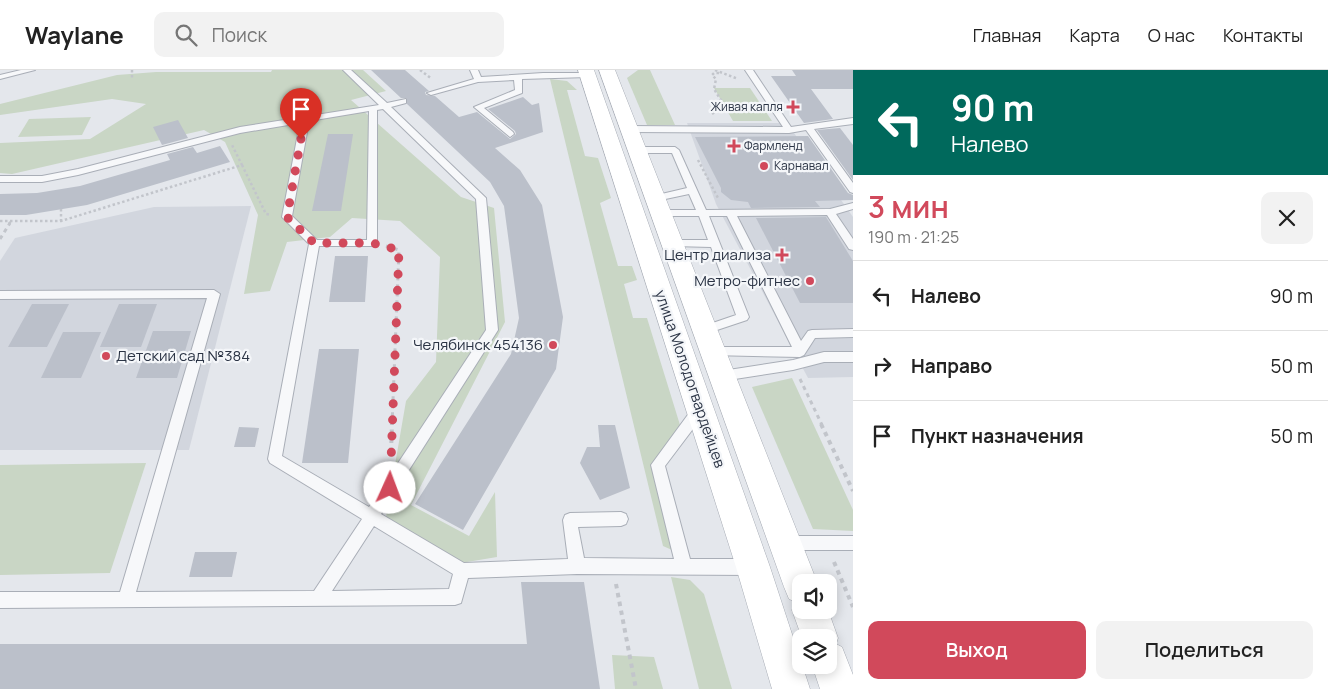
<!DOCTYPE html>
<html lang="ru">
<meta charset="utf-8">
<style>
:root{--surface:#fff;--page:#f2f2f2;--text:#222;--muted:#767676;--line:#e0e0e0;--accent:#d1495b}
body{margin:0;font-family:Manrope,sans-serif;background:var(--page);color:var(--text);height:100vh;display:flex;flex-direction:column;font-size:19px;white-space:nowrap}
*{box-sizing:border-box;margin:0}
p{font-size:16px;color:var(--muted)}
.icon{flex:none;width:28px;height:28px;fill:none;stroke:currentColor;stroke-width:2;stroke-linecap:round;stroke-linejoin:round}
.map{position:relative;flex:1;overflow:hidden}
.sheet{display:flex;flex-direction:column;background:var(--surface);width:475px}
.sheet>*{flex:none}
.banner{background:#00695c;color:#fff;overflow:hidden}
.buttons{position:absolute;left:792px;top:504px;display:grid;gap:10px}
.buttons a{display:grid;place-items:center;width:45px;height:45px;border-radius:10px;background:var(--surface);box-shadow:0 2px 12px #0003;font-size:25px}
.pin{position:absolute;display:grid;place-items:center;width:42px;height:42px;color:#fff;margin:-51px -21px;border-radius:50% 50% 50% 0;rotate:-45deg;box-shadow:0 0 5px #0007}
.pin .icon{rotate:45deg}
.me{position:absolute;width:55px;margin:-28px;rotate:2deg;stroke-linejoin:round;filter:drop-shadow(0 0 4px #0008)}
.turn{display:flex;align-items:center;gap:18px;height:105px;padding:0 15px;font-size:22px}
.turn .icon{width:65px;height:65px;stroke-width:2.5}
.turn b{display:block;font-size:35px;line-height:42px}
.round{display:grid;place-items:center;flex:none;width:52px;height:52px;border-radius:10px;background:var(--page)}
.overview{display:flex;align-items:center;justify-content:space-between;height:85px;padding:0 15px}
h1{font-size:30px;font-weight:600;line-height:38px;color:var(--accent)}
.action{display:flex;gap:10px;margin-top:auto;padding:10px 15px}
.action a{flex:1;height:58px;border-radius:10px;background:var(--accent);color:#fff;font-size:20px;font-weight:600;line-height:58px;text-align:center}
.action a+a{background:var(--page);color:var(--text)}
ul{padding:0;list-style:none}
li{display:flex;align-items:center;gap:15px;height:70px;padding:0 15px;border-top:1px solid var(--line)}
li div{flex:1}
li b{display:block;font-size:19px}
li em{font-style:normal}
header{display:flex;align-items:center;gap:30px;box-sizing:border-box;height:70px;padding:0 25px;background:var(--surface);border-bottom:1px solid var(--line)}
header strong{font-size:24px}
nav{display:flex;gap:28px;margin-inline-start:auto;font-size:18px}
.search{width:350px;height:45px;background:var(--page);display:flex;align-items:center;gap:12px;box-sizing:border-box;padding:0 18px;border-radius:10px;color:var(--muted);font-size:19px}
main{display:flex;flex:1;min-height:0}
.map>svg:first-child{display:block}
.built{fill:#d2d6de}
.green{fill:#c9d6c5}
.building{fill:#bbc0ca}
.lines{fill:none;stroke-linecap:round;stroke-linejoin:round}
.lane-casing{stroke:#a9aeb7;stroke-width:2}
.secondary-casing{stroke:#a9aeb7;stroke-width:1}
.path-far2{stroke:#c2c5cb;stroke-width:2.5;stroke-dasharray:2.5 2.5;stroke-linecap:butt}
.path-far1{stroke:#c2c5cb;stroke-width:3;stroke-dasharray:4 4;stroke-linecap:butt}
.path{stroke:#c2c5cb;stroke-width:4;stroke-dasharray:4.5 4.5;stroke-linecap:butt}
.lane{fill:#f7f8fa;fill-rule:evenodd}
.secondary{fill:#fff;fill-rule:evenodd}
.route{stroke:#d1495b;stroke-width:9;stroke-dasharray:0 16.2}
.poi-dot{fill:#d1495b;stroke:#f4f6f9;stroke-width:2}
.labels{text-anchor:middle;stroke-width:4.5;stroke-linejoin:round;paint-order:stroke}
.far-poi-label{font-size:12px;fill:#2b3445;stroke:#f4f6f9;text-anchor:start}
.poi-label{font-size:15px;fill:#2b3445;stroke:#f4f6f9;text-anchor:end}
.street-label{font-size:15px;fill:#2b3445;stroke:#f4f6f9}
</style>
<header>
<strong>Waylane</strong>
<div class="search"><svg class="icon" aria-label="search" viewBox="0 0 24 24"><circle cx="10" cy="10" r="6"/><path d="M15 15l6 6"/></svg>Поиск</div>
<nav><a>Главная</a><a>Карта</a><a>О нас</a><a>Контакты</a></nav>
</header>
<main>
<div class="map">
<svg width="853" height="619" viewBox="0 0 853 619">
<rect width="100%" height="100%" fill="#e4e7ec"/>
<!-- built -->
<g class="built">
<polygon points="687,53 787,53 853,147 853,307 808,308 716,134"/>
<polygon points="251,136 189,380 0,380 0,191 15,168 154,137"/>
</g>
<!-- green -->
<g class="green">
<polygon points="272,0 363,0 386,21 351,30 461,127 494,138 505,252 411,435 469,466 495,422 497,487 461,493 386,447 406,331 436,292 440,187 400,151 352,148 330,167 287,172 270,221 244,224 258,145 225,72 204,60 12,104 0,103 0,73 90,69 146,34 112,29 0,45 0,34 117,5 156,2 271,2"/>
<polygon points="638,0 650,0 675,55 647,55 627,8"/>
<polygon points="550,9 567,11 577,20 567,20 585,86 598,88 611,128 600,133 618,196 632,196 637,210 624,214 633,248 647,248 680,355 651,395 672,480 663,476"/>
<polygon points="714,18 750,18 772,51 733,51"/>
<polygon points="91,47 82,65 18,67 29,49"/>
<polygon points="792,308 853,440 853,461 813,459 752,317"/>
<polygon points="146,393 110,503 0,505 0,395"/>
<polygon points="671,507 690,510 704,524 732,619 699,619"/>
<polygon points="612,585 654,587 663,619 615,619"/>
</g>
<!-- building -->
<g class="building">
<polygon points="371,0 405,0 429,21 425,22 426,25 435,26 459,47 477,42 510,69 516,64 515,61 488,39 523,27 532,35 539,33 543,62 495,78 520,100 542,135 563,247 556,299 463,460 415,434 511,284 519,248 504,136 490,112 407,34 407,28 401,28"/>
<polygon points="792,0 853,0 853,19 811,19 833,49 804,53 771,6 796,6"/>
<polygon points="178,50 188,68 162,75 153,57"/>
<polygon points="840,58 853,75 853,110 817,60"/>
<polygon points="328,64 353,64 341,141 312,141"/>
<polygon points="808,66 848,123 853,125 853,130 815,131 820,137 751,138 748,132 731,130 721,122 721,118 695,67"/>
<polygon points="220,76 230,92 87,135 26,145 0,145 0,124 37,123 80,116 170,90 167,84 193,77 197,83"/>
<polygon points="826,147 853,191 853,233 800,233 756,148"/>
<polygon points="335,186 368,186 365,232 329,232"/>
<polygon points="32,234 69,234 47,277 8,277"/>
<polygon points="119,234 157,234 141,277 100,277"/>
<polygon points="153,261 191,261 177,308 136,308"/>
<polygon points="63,262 101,262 81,308 41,308"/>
<polygon points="319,279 359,279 348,393 302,393"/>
<polygon points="598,355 615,355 630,418 600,430 580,393 587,377 600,377"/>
<polygon points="239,357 259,358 255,377 234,377"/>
<polygon points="195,482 237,482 232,507 189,507"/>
<polygon points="521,512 584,512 600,619 0,619 0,574 527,574"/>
</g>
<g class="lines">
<!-- lane casing -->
<g class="lane-casing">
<g id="lane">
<polygon points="21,0 35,0 0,9 0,5"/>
<path d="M 343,0 L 351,0 L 387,33 L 406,29 L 406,33 L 391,37 L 486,128 L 498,260 L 381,444 L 464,493 L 568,489 L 563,450 L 565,445 L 570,443 L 621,442 L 626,444 L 628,449 L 626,454 L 621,456 L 578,457 L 584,488 L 674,489 L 651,395 L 695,335 L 700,334 L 705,335 L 706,339 L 705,343 L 665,396 L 690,489 L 752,489 L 757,492 L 760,497 L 757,502 L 752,505 L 577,504 L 468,508 L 461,533 L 455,535 L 0,538 L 0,522 L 120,522 L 207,228 L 0,229 L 0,221 L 214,220 L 220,224 L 136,522 L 314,521 L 362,449 L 270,393 L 268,389 L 309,174 L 282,147 L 300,53 L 240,63 L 78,105 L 42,112 L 0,112 L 0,106 L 42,106 L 78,99 L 240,57 L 379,35 ZM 383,39 L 476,129 L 486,260 L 369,437 L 282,386 L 319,176 L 372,176 L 377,173 L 377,40 ZM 369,41 L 367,170 L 317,170 L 292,146 L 309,51 ZM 374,456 L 453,504 L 449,519 L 332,521 Z"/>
<polygon points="470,0 478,0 481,7 543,3 588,3 592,5 588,7 522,9 522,23 484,38 513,62 514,64 510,67 474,37 515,20 514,10 478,12 431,25 427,23 474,9"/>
<polygon points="745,0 753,0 791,57 853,48 853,54 814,59 853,113 853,123 850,122 806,60 789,63 630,62 626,59 630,56 783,57"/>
<polygon points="675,77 679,80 706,140 830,139 853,133 853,139 836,144 853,169 853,180 849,179 827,145 737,146 801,271 808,261 812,260 853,259 853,267 815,268 804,285 800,287 710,285 708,282 710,279 714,277 792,277 727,146 709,146 749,247 747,250 705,264 701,263 699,260 701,257 736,245 711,177 673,176 668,173 673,170 708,170 699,146 661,146 656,143 661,140 696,140 689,124 656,131 651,128 653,126 687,118 672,83 637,83 633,80 637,77"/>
<polygon points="824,282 853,282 853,292 824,292 793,300 722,311 718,309 716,306 718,303 722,301 793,290"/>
<polygon points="786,466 853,466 853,480 786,480 781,478 778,473 781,468"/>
</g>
</g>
<!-- secondary casing -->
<g class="secondary-casing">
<g id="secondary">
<polygon points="578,0 594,0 770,497 810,619 772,619 736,497"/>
<polygon points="599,0 615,0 817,512 801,512 801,540 828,540 838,568 836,574 842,577 853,605 853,619 820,619 812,595 829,595 829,568 802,568 792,540 796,532 789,529 784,517"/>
</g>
</g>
<!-- path-far2 -->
<g class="path-far2">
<polyline points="132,0 132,8"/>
<polyline points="420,0 432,9"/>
<polyline points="715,0 738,9"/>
<polyline points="712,44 724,35 714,19 716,9 712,5 714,3 721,3"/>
<polyline points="698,90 718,128"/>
<polyline points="242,95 266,144 271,145"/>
<polyline points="61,139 61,151"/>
<polyline points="0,151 61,151 242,95 232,75"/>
<polyline points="9,154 11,151"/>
</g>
<!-- path-far1 -->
<g class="path-far1">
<polyline points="0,169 10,153"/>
<polyline points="386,176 399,180 392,355"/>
<polyline points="800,309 822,355"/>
</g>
<!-- path -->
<g class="path">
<polyline points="821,354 853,421"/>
<polyline points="391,382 392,354"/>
<polyline points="834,492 853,537"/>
<polyline points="616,514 636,619"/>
</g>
<!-- lane -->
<use href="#lane" class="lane"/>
<!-- secondary -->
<use href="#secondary" class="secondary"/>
</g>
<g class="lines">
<!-- route -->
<polyline class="route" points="301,69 287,147 314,173 372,173 399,180 390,418"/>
</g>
<!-- markers -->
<g class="poi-dot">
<path d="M790.5 29.5h5v5h5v5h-5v5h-5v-5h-5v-5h5z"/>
<path d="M731.5 68.5h5v5h5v5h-5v5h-5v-5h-5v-5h5z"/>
<circle cx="764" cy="96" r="5"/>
<path d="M779.5 177.5h5v5h5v5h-5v5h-5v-5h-5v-5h5z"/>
<circle cx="810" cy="211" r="5"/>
<circle cx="553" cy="275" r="5"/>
<circle cx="106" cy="286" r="5"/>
</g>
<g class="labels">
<!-- far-poi labels -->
<g class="far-poi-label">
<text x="783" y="41" text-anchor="end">Живая капля</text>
<text x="744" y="80">Фармленд</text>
<text x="774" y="100">Карнавал</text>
</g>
<!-- poi labels -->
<g class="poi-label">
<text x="771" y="190">Центр диализа</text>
<text x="800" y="216">Метро-фитнес</text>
<text x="543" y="280">Челябинск 454136</text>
<text x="116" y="291" text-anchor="start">Детский сад №384</text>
</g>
<!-- street labels -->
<g class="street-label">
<text transform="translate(690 309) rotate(71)" y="5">улица Молодогвардейцев</text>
</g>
</g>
</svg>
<div class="buttons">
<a><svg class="icon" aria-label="sound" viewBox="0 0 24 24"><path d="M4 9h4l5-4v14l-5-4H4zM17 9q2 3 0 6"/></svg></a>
<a><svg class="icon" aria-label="layers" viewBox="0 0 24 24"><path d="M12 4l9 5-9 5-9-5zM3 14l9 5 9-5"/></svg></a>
</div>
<div class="pin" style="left:301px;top:69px;background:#d93025"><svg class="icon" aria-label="arrive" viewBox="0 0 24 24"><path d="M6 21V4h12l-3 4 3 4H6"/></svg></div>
<svg class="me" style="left:390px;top:418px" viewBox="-20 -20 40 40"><circle r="19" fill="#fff"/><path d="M0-13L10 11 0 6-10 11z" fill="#d1495b"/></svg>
</div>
<section class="sheet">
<div class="banner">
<div class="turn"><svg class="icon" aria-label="left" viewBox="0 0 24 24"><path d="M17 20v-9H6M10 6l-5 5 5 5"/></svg><div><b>90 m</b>Налево</div></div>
</div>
<div class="overview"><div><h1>3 мин</h1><p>190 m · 21:25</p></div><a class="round"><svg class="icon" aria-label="close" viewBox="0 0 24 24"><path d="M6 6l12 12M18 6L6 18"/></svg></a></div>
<ul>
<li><svg class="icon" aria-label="left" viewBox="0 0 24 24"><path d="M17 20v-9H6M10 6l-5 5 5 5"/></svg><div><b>Налево</b></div><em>90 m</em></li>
<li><svg class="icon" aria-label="right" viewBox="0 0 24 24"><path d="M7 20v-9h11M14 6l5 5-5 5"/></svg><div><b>Направо</b></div><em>50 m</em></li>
<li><svg class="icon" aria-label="arrive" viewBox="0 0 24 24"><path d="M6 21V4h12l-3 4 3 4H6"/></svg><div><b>Пункт назначения</b></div><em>50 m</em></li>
</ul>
<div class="action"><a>Выход</a><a>Поделиться</a></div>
</section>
</main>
